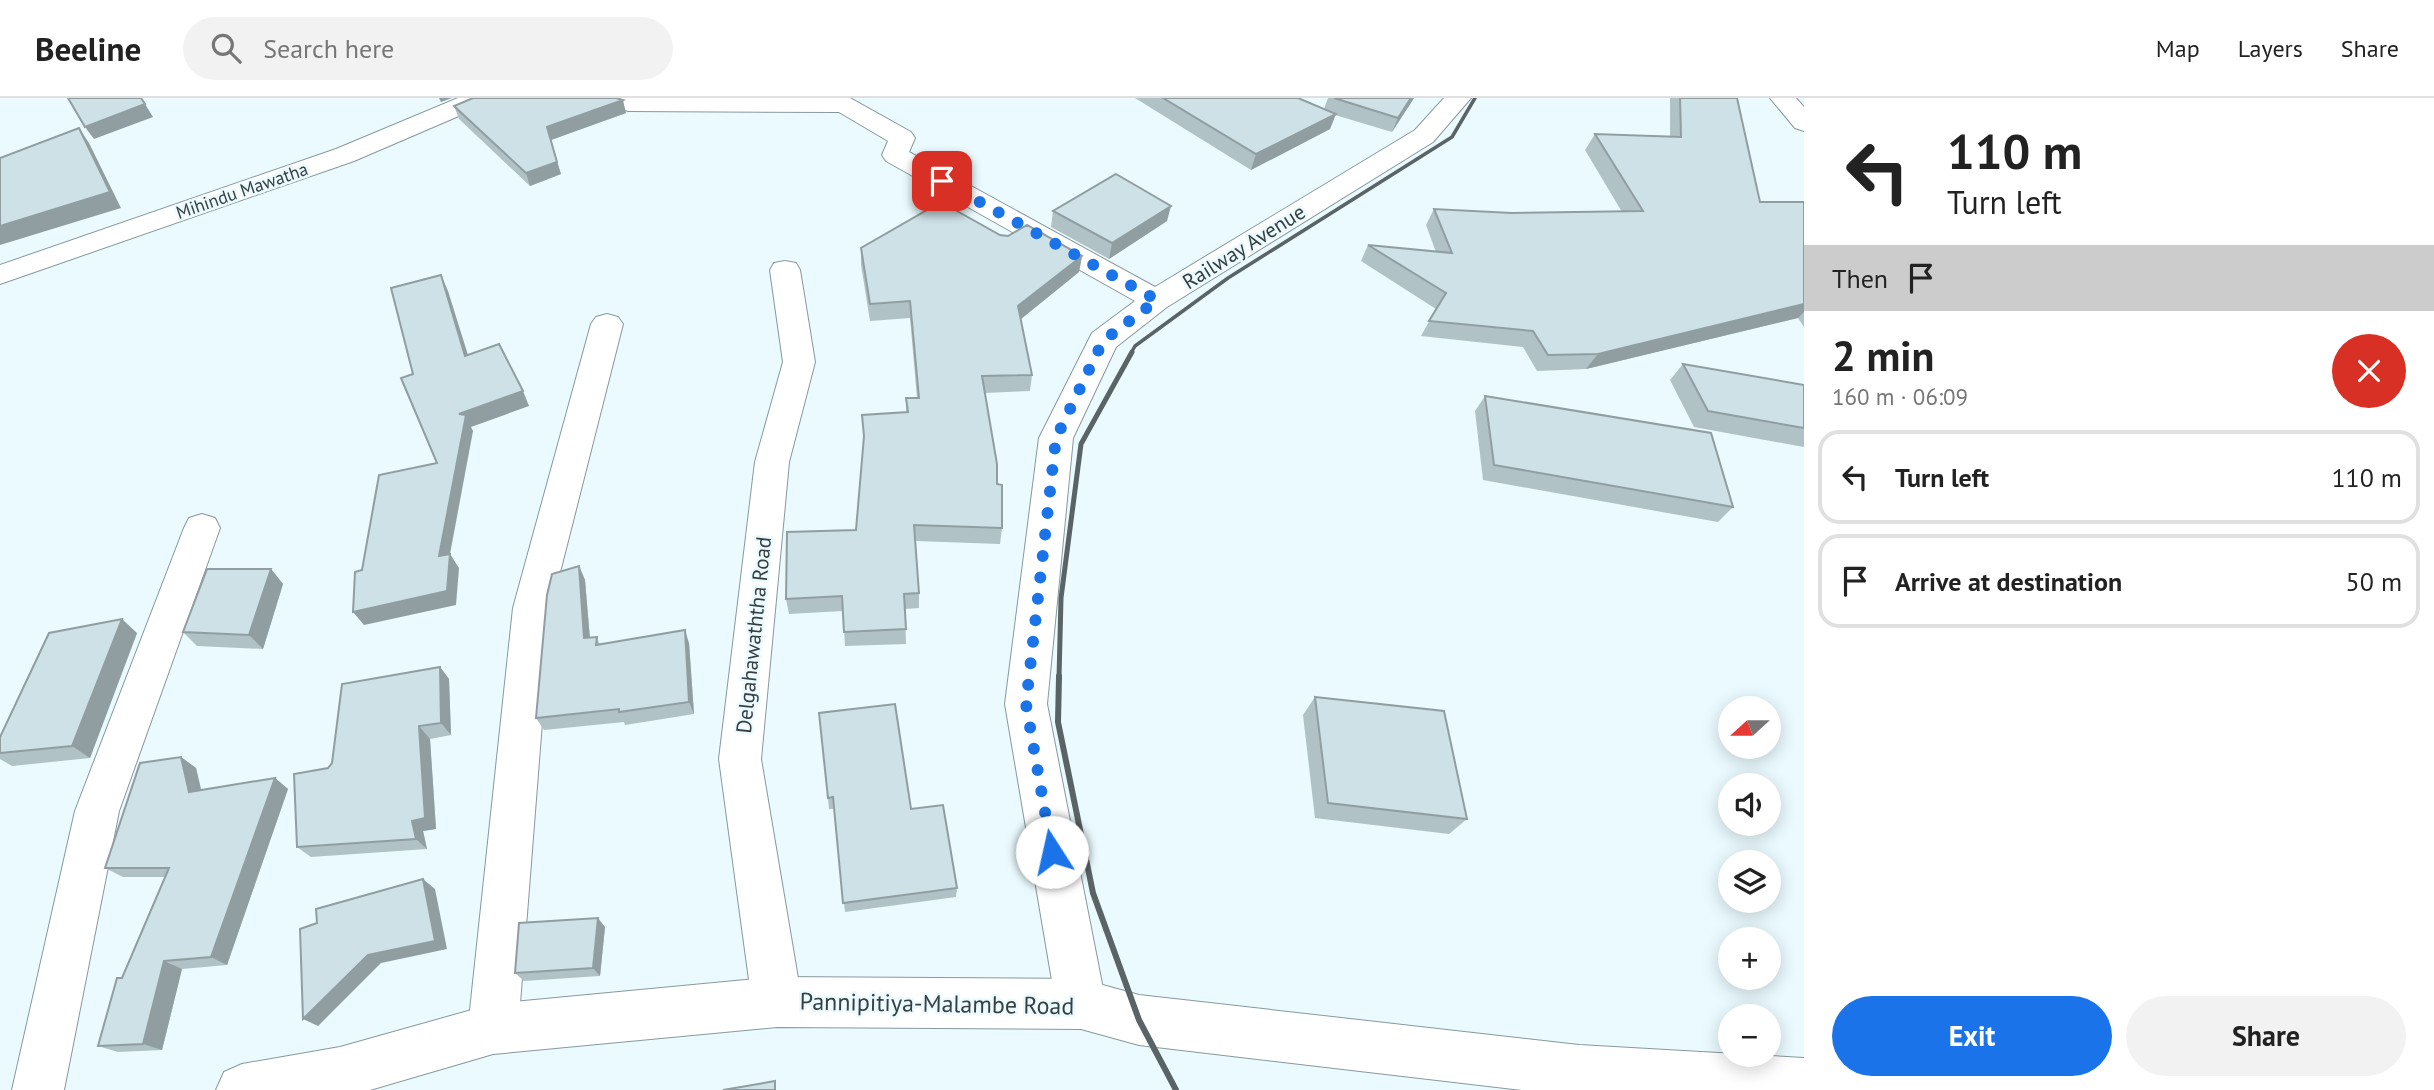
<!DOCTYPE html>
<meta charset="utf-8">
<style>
:root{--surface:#fff;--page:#f2f2f2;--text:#222;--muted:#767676;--line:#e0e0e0;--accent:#1a73e8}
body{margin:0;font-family:"PT Sans",sans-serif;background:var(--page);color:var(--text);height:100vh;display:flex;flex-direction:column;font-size:26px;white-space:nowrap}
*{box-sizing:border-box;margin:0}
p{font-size:23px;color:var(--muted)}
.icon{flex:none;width:38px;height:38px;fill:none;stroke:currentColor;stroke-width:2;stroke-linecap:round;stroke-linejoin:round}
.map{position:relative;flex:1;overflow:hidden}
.details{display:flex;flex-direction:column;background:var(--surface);width:630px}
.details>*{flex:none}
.guide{background:#fff;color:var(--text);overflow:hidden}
.needle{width:46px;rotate:249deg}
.fabs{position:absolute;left:1718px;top:598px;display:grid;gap:14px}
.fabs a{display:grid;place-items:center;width:63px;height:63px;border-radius:50%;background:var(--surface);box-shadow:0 4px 18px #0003;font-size:35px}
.pin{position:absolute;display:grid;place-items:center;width:60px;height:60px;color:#fff;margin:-30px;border-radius:14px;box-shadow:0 4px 10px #0006}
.me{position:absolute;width:77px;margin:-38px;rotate:350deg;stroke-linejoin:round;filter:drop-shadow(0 0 5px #0008)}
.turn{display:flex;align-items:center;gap:24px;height:147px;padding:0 28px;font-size:32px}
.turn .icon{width:91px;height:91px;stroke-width:2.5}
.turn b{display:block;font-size:49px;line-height:60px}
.then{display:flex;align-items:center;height:66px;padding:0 28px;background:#0003;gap:14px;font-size:26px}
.round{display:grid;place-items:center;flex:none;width:74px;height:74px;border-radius:37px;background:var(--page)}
.summary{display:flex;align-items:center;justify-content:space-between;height:119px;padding:0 28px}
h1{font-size:42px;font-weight:700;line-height:52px}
.primary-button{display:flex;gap:14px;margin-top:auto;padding:14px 28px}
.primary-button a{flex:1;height:80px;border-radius:42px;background:var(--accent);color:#fff;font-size:28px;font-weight:700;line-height:80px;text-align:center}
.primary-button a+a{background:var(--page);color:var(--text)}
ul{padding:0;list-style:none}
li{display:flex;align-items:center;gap:21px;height:94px;margin:0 14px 10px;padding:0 14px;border:4px solid var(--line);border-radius:21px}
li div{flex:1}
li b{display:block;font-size:26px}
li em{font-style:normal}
header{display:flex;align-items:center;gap:42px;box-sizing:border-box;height:98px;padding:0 35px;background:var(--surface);border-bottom:2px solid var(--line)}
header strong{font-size:33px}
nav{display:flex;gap:38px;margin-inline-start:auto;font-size:24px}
.search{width:490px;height:63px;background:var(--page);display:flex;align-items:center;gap:18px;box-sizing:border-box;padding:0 24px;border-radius:38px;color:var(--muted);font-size:26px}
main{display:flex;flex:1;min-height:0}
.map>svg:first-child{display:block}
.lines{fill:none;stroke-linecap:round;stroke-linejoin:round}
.minor-casing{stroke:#87999e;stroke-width:2}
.tertiary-casing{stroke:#87999e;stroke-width:2}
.minor{fill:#fff;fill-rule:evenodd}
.tertiary{fill:#fff;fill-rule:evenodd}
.rail-far2{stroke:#5a6466;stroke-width:3.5}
.rail-far1{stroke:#5a6466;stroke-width:5}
.rail{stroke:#5a6466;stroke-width:6}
.wall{fill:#b0c2c6}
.shaded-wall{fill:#909ea1}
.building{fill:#cde1e6;stroke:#909ea1;stroke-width:2}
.route{stroke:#1a73e8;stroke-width:12;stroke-dasharray:0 21.6}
.labels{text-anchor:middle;stroke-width:5;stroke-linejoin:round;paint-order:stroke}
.far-street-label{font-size:18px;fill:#373f41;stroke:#eafafe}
.street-label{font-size:21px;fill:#373f41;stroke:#eafafe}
.near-street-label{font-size:24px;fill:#373f41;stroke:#eafafe}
</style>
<header>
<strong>Beeline</strong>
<div class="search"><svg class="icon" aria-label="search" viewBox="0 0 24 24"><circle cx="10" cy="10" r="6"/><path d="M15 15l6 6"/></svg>Search here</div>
<nav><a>Map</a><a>Layers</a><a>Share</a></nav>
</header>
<main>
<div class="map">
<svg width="1804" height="992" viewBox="0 0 1804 992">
<rect width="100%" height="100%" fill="#eafafe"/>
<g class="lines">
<!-- minor casing -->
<g class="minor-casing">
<g id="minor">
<polygon points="458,0 493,0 489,5 354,63 0,186 0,167 336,51"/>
<polygon points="608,0 850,0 911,34 915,40 909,54 1155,189 1415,32 1444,0 1471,0 1433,44 1167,209 1116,249 1073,340 1047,606 1106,906 1099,924 1081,931 1063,924 1056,906 1005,606 1039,340 1092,235 1135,203 886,63 882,57 888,43 839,14 628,13 619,10"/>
<polygon points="785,163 796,165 800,172 815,264 789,364 761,661 802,904 795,922 777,929 759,922 752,904 719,661 755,364 783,264 770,172 774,165"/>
<polygon points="607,216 618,219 623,226 551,510 518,931 511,949 493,956 475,949 468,931 513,510 591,226 596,219"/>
<polygon points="202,416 215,420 220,430 119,713 64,992 12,992 75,713 184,430 189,420"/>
</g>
</g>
<!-- tertiary casing -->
<g class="tertiary-casing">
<g id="tertiary">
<polygon points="1770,0 1796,0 1804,9 1804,33 1795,30"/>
<polygon points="777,879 1081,881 1139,897 1579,947 1804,960 1804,992 1522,992 1139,947 1081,931 777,929 493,956 370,992 216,992 224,974 242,966 340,949 493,906"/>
</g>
</g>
<!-- minor -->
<use href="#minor" class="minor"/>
<!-- tertiary -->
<use href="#tertiary" class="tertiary"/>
<!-- rail-far2 -->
<polyline class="rail-far2" points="1131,255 1135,248 1228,180 1452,39 1475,0"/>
<!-- rail-far1 -->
<polyline class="rail-far1" points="1059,580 1061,500 1081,346 1132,254"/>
<!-- rail -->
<polyline class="rail" points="1059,578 1058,624 1093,795 1139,922 1176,992"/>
</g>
<!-- wall -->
<g class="wall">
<polygon points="1135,0 1298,0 1324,11 1328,0 1414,0 1392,34 1335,17 1330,31 1251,72"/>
<polygon points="1670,0 1737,0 1760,104 1804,104 1804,229 1798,220 1586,271 1537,273 1523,249 1421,238 1436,211 1361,163 1368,147 1436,154 1426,127 1434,111 1512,115 1622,114 1585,52 1595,36 1670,38"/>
<polygon points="454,8 626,15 551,42 561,76 530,88 459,21"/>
<polygon points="1053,113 1167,123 1109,161 1051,129"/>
<polygon points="1000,137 1082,158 1079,174 1021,221 1032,277 1030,293 985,295 1002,430 1000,446 916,443 919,495 919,510 905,511 906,546 845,548 843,513 789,516 786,501 856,432 864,343 862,317 906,314 906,300 917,300 910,220 870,223 861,167 861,150"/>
<polygon points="1683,266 1804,287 1804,349 1694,329 1670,282"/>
<polygon points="1485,298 1733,409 1718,424 1483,382 1475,313"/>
<polygon points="579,468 585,482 590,540 597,539 600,547 689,545 694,616 625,627 624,624 544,632 536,620"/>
<polygon points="271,471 283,486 263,551 197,548 183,534"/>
<polygon points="137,535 90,660 12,668 0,661 0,639"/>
<polygon points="440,569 449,581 451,637 430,641 436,731 423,733 427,751 311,759 297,749 328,670"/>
<polygon points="1315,599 1467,721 1449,736 1315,720 1303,617"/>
<polygon points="819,615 957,790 956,799 845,814 834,711 829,711 828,700"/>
<polygon points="181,659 196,670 201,692 275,680 288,691 227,867 182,871 162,952 118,954 98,948 122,880 165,779 123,779 105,770"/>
<polygon points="605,829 600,878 524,883 515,875"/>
</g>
<!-- shaded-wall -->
<g class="shaded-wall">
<polygon points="439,0 452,0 441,4"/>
<polygon points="1411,0 1414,0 1392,34 1398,20"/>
<polygon points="623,2 626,15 551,42 547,29"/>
<polygon points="145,6 153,19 94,41 85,29"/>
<polygon points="1336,16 1330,31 1251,72 1256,56"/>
<polygon points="79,30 89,45 121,110 0,147 0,128"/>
<polygon points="557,64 561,76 530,88 526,75"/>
<polygon points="1171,108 1167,123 1109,161 1112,145"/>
<polygon points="1082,158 1079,174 1016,225 1018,208"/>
<polygon points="441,177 448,193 473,273 465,258"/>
<polygon points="1804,206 1804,214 1798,220 1586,271 1598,256"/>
<polygon points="523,293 529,308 471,329 473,333 450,456 459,470 456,507 364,527 353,514 439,458 459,316"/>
<polygon points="579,468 585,482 591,554 584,540"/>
<polygon points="271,471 283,486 263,551 249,537"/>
<polygon points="122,521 137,535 90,660 72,648"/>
<polygon points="685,532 689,545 694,616 689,604"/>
<polygon points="440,569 449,581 451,637 441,625"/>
<polygon points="419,628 430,641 436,731 423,733 427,751 416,741 412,723"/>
<polygon points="181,659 196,670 204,704 189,694"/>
<polygon points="275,680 288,691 227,867 211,859"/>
<polygon points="423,781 435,791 447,851 381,865 318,928 303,921"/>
<polygon points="598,820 605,829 600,878 593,870"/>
<polygon points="164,863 182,871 162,952 143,946"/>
</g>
<!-- building -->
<g class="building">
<polygon points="68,0 141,0 145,6 85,29"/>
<polygon points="473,0 616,0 623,2 547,29 557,64 526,75 454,8"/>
<polygon points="1163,0 1298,0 1336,16 1256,56"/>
<polygon points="1334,0 1411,0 1398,20"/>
<polygon points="1680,0 1737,0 1760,104 1804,104 1804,206 1598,256 1548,257 1533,233 1429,223 1446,195 1368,147 1452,155 1434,111 1512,115 1643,113 1595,36 1681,39"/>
<polygon points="79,30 110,94 0,128 0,60"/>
<polygon points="1116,76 1171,108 1112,145 1053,113"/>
<polygon points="941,104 1000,137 1008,138 1027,127 1082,158 1018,208 1032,277 982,278 997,366 997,386 1002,387 1002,430 914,427 919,495 904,496 906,531 844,534 842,498 786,501 787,434 856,432 864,338 862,317 908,314 906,300 919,300 910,203 870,206 861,150"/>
<polygon points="441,177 465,258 499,246 523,293 459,316 466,317 439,458 450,456 447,493 353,514 355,474 362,472 379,377 437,365 401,280 413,276 391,190"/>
<polygon points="1683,266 1804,287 1804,330 1708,313"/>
<polygon points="1485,298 1711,335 1733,409 1494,367"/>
<polygon points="579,468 584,540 597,539 596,547 685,532 689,604 619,614 619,611 536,620 547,497 552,476"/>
<polygon points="207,471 271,471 249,537 183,534"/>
<polygon points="122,521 72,648 0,655 0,639 49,535"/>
<polygon points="440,569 441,625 419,628 425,720 412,723 416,741 297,749 294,676 328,670 332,665 342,586"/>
<polygon points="1315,599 1444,613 1467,721 1328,705"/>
<polygon points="895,606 911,711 943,707 957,790 843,805 833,699 828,700 819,615"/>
<polygon points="181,659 189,694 275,680 211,859 164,863 143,946 98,948 117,880 122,880 169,770 105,770 140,665"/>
<polygon points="423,781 435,843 368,857 303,921 300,831 317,825 316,811"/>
<polygon points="598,820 593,870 515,875 519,825"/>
<polygon points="775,983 775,992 723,992"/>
</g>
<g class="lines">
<!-- route -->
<polyline class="route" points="942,83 1157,202 1103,243 1056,340 1026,606 1052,754"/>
</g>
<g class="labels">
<!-- far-street labels -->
<g class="far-street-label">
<text transform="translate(242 93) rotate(-19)" y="6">Mihindu Mawatha</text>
</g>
<!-- street labels -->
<g class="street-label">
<text transform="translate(1244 149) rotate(-32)" y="7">Railway Avenue</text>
<text transform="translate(754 537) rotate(-84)" y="7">Delgahawaththa Road</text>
</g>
<!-- near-street labels -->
<g class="near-street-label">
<text transform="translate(937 906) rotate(1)" y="8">Pannipitiya-Malambe Road</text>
</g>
</g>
</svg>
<div class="fabs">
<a><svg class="needle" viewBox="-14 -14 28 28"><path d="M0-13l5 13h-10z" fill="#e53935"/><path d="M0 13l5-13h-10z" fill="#767676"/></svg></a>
<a><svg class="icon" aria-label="sound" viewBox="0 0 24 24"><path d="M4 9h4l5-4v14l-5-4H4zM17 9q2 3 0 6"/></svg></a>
<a><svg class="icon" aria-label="layers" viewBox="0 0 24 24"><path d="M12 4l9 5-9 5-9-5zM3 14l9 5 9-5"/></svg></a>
<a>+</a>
<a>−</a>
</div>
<div class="pin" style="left:942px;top:83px;background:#d93025"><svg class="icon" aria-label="arrive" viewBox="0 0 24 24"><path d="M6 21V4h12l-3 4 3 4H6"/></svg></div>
<svg class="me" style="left:1052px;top:754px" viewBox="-20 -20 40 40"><circle r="19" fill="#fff"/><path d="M0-13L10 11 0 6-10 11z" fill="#1a73e8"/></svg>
</div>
<section class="details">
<div class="guide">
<div class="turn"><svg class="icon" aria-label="left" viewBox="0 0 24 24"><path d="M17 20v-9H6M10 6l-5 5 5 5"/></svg><div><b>110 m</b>Turn left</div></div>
<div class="then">Then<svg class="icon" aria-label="arrive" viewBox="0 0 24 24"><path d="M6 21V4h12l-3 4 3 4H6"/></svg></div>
</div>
<div class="summary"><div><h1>2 min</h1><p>160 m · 06:09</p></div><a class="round" style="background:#d93025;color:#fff"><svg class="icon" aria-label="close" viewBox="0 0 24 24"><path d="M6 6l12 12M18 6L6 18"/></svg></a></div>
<ul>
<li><svg class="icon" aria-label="left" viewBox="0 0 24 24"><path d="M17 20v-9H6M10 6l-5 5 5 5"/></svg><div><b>Turn left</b></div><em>110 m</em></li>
<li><svg class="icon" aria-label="arrive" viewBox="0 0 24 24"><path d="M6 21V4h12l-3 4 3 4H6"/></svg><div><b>Arrive at destination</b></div><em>50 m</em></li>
</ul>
<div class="primary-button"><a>Exit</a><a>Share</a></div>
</section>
</main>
